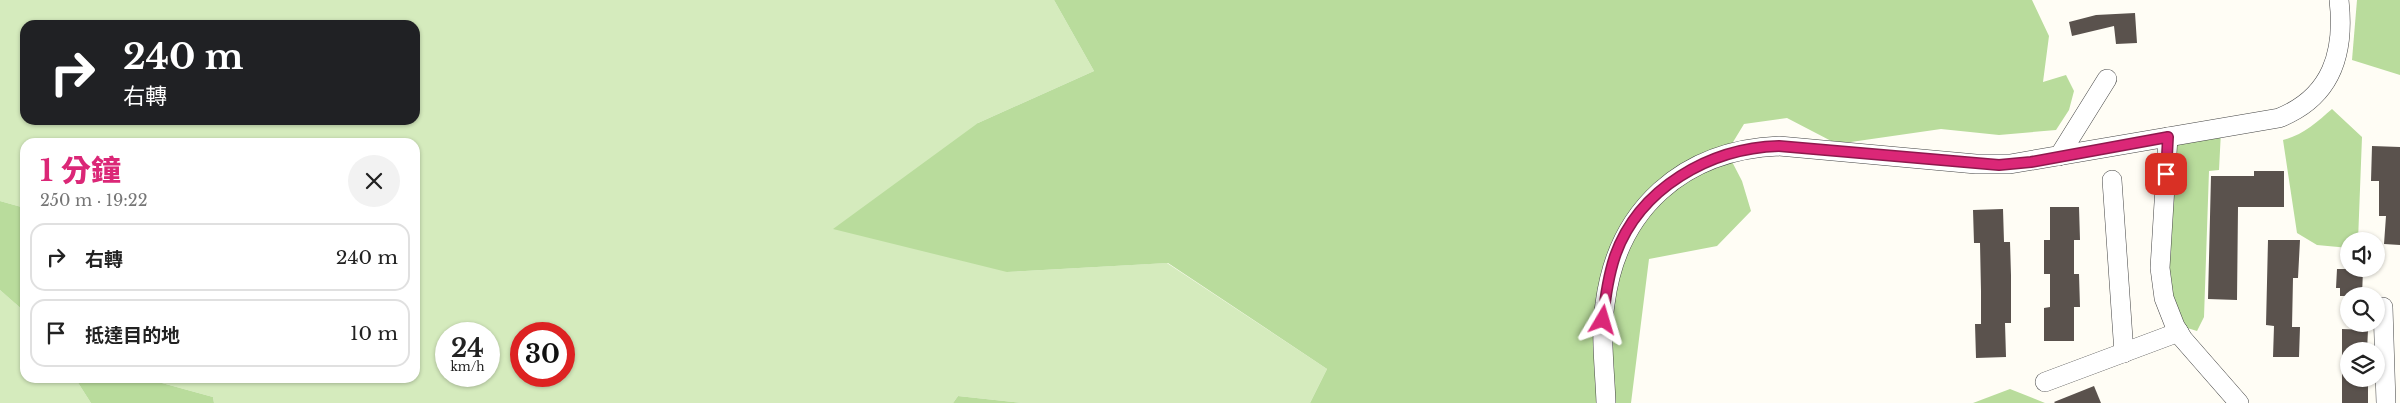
<!DOCTYPE html>
<html lang="zh-TW">
<meta charset="utf-8">
<style>
:root{--surface:#fff;--page:#f2f2f2;--text:#222;--muted:#767676;--line:#e0e0e0;--accent:#db2777}
body{margin:0;font-family:"Libre Baskerville","Noto Sans TC",serif;background:var(--page);color:var(--text);height:100vh;display:flex;flex-direction:column;font-size:19px;white-space:nowrap}
*{box-sizing:border-box;margin:0}
p{font-size:16px;color:var(--muted)}
.icon{flex:none;width:28px;height:28px;fill:none;stroke:currentColor;stroke-width:2;stroke-linecap:round;stroke-linejoin:round}
.map{position:relative;flex:1;overflow:hidden}
.side{position:absolute;left:20px;top:138px;width:400px;height:245px;display:flex;flex-direction:column;background:var(--surface);border-radius:15px;box-shadow:0 1px 4px #0004}
.side>*{flex:none}
.top-card{position:absolute;left:20px;top:20px;width:400px;height:105px;border-radius:15px;box-shadow:0 1px 4px #0004;background:#202124;color:#fff;overflow:hidden}
.buttons{position:absolute;left:2340px;top:232px;display:grid;gap:10px}
.buttons a{display:grid;place-items:center;width:45px;height:45px;border-radius:50%;background:var(--surface);box-shadow:0 1px 4px #0004;font-size:25px}
.speed{position:absolute;left:435px;top:322px;display:flex;gap:10px;font-size:25px;font-weight:700;text-align:center}
.speed>*{display:grid;place-content:center;width:65px;height:65px;border-radius:50%;background:var(--surface);box-shadow:0 1px 4px #0004;line-height:1}
.speed small{font-size:12px;font-weight:400}
.speed .limit{border:8px solid #d22;background:#fff;color:#111}
.pin{position:absolute;display:grid;place-items:center;width:42px;height:42px;color:#fff;margin:-21px;border-radius:10px;box-shadow:0 2px 8px #0006}
.me{position:absolute;width:55px;margin:-28px;rotate:7deg;stroke-linejoin:round;filter:drop-shadow(0 0 4px #0008)}
.turn{display:flex;align-items:center;gap:18px;height:105px;padding:0 20px;font-size:22px}
.turn .icon{width:65px;height:65px;stroke-width:2.5}
.turn b{display:block;font-size:35px;line-height:42px}
.round{display:grid;place-items:center;flex:none;width:52px;height:52px;border-radius:26px;background:var(--page)}
.overview{display:flex;align-items:center;justify-content:space-between;height:85px;padding:0 20px}
h1{font-size:30px;font-weight:800;line-height:38px;color:var(--accent)}
ul{padding:0;list-style:none}
li{display:flex;align-items:center;gap:15px;height:68px;margin:0 10px 8px;padding:0 10px;border:2px solid var(--line);border-radius:15px}
li div{flex:1}
li b{display:block;font-size:19px}
li em{font-style:normal}
.map>svg:first-child{display:block}
.green{fill:#d5ebbd;fill-rule:evenodd}
.forest{fill:#b9dc9c}
.building{fill:#5a524d}
.lines{fill:none;stroke-linecap:round;stroke-linejoin:round}
.minor-casing{stroke:#444;stroke-width:20}
.minor{stroke:#fff;stroke-width:19}
.route-casing{stroke:#8e194d;stroke-width:12}
.route{stroke:#db2777;stroke-width:9}
</style>
<div class="map">
<svg width="2400" height="403" viewBox="0 0 2400 403">
<rect width="100%" height="100%" fill="#fffdf5"/>
<!-- green -->
<g class="green">
<path d="M 0,0 L 1054,0 L 1094,71 L 978,123 L 1007,272 L 1167,263 L 1327,369 L 1310,403 L 1023,403 L 958,396 L 953,403 L 214,403 L 213,397 L 151,380 L 149,378 L 415,378 L 415,142 L 25,142 L 25,208 L 0,201 ZM 25,25 L 415,25 L 415,120 L 25,120 ZM 446,334 L 489,334 L 489,376 L 446,376 ZM 521,334 L 564,334 L 564,376 L 521,376 Z"/>
<polygon points="0,290 25,312 25,378 75,378 91,403 0,403"/>
</g>
<!-- forest -->
<g class="forest">
<polygon points="1054,0 2032,0 2049,36 2043,82 2066,75 2074,91 2069,110 2056,130 1999,135 1941,129 1837,144 1787,118 1744,124 1727,152 1742,181 1751,211 1717,246 1649,259 1631,403 1310,403 1327,369 1168,263 1007,272 833,229 978,123 1094,71"/>
<polygon points="2357,0 2400,0 2400,75 2352,60"/>
<path d="M 2332,109 L 2362,137 L 2358,241 L 2349,241 L 2349,248 L 2317,245 L 2297,233 L 2283,140 C 2303,135 2317,122 2332,109 Z"/>
<polygon points="2221,131 2219,170 2209,171 2204,317 2197,331 2181,326 2167,287 2173,138"/>
<polygon points="0,201 25,208 25,312 0,290"/>
<polygon points="75,378 149,378 151,380 213,397 214,403 91,403"/>
<polygon points="2010,389 2045,403 1973,403"/>
<polygon points="958,396 1023,403 953,403"/>
</g>
<!-- building -->
<g class="building">
<polygon points="2135,13 2137,43 2116,44 2114,26 2072,36 2069,22 2096,15"/>
<polygon points="2372,146 2400,147 2400,245 2384,244 2386,216 2379,216 2379,181 2371,181"/>
<polygon points="2254,171 2284,171 2284,207 2238,207 2237,300 2208,299 2211,176 2254,176"/>
<polygon points="2050,207 2079,207 2080,240 2074,240 2074,274 2079,274 2080,307 2074,307 2074,341 2044,341 2044,308 2050,307 2050,274 2044,274 2044,240 2050,240"/>
<polygon points="2003,209 2004,242 2010,242 2011,275 2011,323 2005,323 2006,357 1976,358 1975,324 1981,324 1981,291 1980,243 1974,243 1973,210"/>
<polygon points="2268,240 2300,240 2298,278 2293,278 2292,327 2300,327 2299,357 2273,357 2274,326 2266,325"/>
<polygon points="2337,269 2363,269 2362,296 2340,296 2340,288 2336,288"/>
<polygon points="2342,329 2368,330 2367,351 2349,351 2349,379 2368,379 2368,403 2342,403"/>
<polygon points="2094,386 2101,403 2055,403 2054,402"/>
</g>
<g class="lines">
<!-- minor casing -->
<g class="minor-casing">
<g id="minor">
<polyline points="2168,137 2160,268 2164,298 2175,326 2183,339 2239,403"/>
<polyline points="2059,156 2107,79"/>
<polyline points="2112,180 2124,353"/>
<polyline points="2383,307 2386,403"/>
<polyline points="2045,382 2179,332"/>
<path d="M 1606,403 C 1605,371 1600,336 1605,304 C 1617,209 1683,150 1779,146 L 1976,164 L 2010,164 L 2279,118 C 2332,97 2345,52 2339,0"/>
</g>
</g>
<!-- minor -->
<use href="#minor" class="minor"/>
</g>
<g class="lines">
<!-- route casing -->
<g class="route-casing">
<path id="route" d="M 1603,320 C 1605,299 1608,277 1615,256 C 1639,188 1710,148 1779,146 L 1999,165 L 2031,162 L 2168,137 L 2166,174"/>
</g>
<!-- route -->
<use href="#route" class="route"/>
</g>
</svg>
<div class="buttons">
<a><svg class="icon" aria-label="sound" viewBox="0 0 24 24"><path d="M4 9h4l5-4v14l-5-4H4zM17 9q2 3 0 6"/></svg></a>
<a><svg class="icon" aria-label="search" viewBox="0 0 24 24"><circle cx="10" cy="10" r="6"/><path d="M15 15l6 6"/></svg></a>
<a><svg class="icon" aria-label="layers" viewBox="0 0 24 24"><path d="M12 4l9 5-9 5-9-5zM3 14l9 5 9-5"/></svg></a>
</div>
<div class="speed"><div>24<small>km/h</small></div><div class="limit">30</div></div>
<div class="pin" style="left:2166px;top:174px;background:#d93025"><svg class="icon" aria-label="arrive" viewBox="0 0 24 24"><path d="M6 21V4h12l-3 4 3 4H6"/></svg></div>
<svg class="me" style="left:1603px;top:320px" viewBox="-20 -20 40 40"><path d="M0-17L14 15 0 8-14 15z" fill="#db2777" stroke="#fff" stroke-width="4"/></svg>
<div class="top-card">
<div class="turn"><svg class="icon" aria-label="right" viewBox="0 0 24 24"><path d="M7 20v-9h11M14 6l5 5-5 5"/></svg><div><b>240 m</b>右轉</div></div>
</div>
<section class="side">
<div class="overview"><div><h1>1 分鐘</h1><p>250 m · 19:22</p></div><a class="round"><svg class="icon" aria-label="close" viewBox="0 0 24 24"><path d="M6 6l12 12M18 6L6 18"/></svg></a></div>
<ul>
<li><svg class="icon" aria-label="right" viewBox="0 0 24 24"><path d="M7 20v-9h11M14 6l5 5-5 5"/></svg><div><b>右轉</b></div><em>240 m</em></li>
<li><svg class="icon" aria-label="arrive" viewBox="0 0 24 24"><path d="M6 21V4h12l-3 4 3 4H6"/></svg><div><b>抵達目的地</b></div><em>10 m</em></li>
</ul>
</section>
</div>
